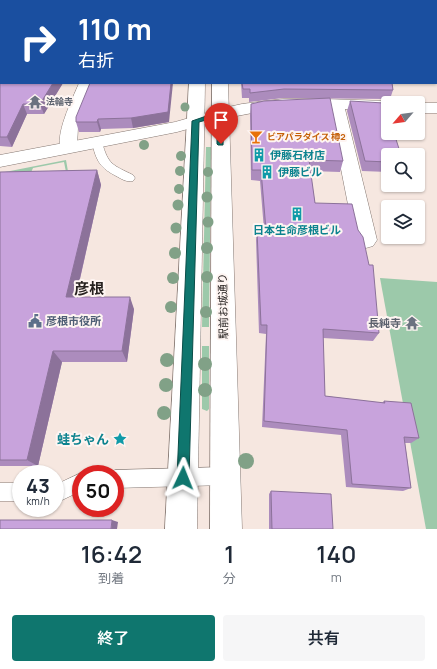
<!DOCTYPE html>
<html lang="ja">
<meta charset="utf-8">
<style>
:root{--surface:#fff;--page:#f6f6f7;--text:#1f2937;--muted:#747a83;--accent:#0f766e}
body{margin:0;font-family:Manrope,"Noto Sans JP",sans-serif;background:var(--page);color:var(--text);height:100vh;display:flex;flex-direction:column;font-size:15px;white-space:nowrap}
*{box-sizing:border-box;margin:0}
p{font-size:13px;color:var(--muted)}
.icon{flex:none;width:22px;height:22px;fill:none;stroke:currentColor;stroke-width:2;stroke-linecap:round;stroke-linejoin:round}
.map{position:relative;height:529px;overflow:hidden}
.details{display:flex;flex-direction:column;background:var(--surface);flex:1}
.details>*{flex:none}
.banner{position:absolute;left:0px;top:0px;width:437px;height:84px;box-shadow:0 1px 3px #0004;background:#1a4fa0;color:#fff;overflow:hidden}
.needle{width:26px;rotate:242deg}
.controls{position:absolute;left:381px;top:96px;display:grid;gap:8px}
.controls a{display:grid;place-items:center;width:44px;height:44px;border-radius:4px;background:var(--surface);box-shadow:0 1px 3px #0004;font-size:20px}
.speed{position:absolute;left:12px;top:465px;display:flex;gap:8px;font-size:20px;font-weight:700;text-align:center}
.speed>*{display:grid;place-content:center;width:52px;height:52px;border-radius:50%;background:var(--surface);box-shadow:0 1px 3px #0004;line-height:1}
.speed small{font-size:10px;font-weight:400}
.speed .limit{border:6px solid #d22;background:#fff;color:#111}
.pin{position:absolute;display:grid;place-items:center;width:34px;height:34px;color:#fff;margin:-41px -17px;border-radius:50% 50% 50% 0;rotate:-45deg;box-shadow:0 0 4px #0007}
.pin .icon{rotate:45deg}
.me{position:absolute;width:44px;margin:-22px;rotate:2deg;stroke-linejoin:round;filter:drop-shadow(0 0 3px #0008)}
.turn{display:flex;align-items:center;gap:14px;height:84px;padding:0 12px;font-size:18px}
.turn .icon{width:52px;height:52px;stroke-width:2.5}
.turn b{display:block;font-size:28px;line-height:34px}
.eta{display:flex;justify-content:space-evenly;align-items:center;height:68px;text-align:center}
.eta b{font-size:24px;font-weight:600;line-height:28px}
.button{display:flex;gap:8px;margin-top:auto;padding:8px 12px}
.button a{flex:1;height:46px;border-radius:4px;background:var(--accent);color:#fff;font-size:16px;font-weight:600;line-height:46px;text-align:center}
.button a+a{background:var(--page);color:var(--text)}
.map>svg:first-child{display:block}
.green{fill:#9cc9aa}
.lines{fill:none;stroke-linecap:round;stroke-linejoin:round}
.service-casing{stroke:#857872;stroke-width:1}
.minor-casing{stroke:#857872;stroke-width:1}
.tertiary-casing{stroke:#857872;stroke-width:1}
.secondary-casing{stroke:#857872;stroke-width:1}
.service{fill:#fff;fill-rule:evenodd}
.minor{fill:#fff;fill-rule:evenodd}
.tertiary{fill:#fff;fill-rule:evenodd}
.secondary{fill:#fff;fill-rule:evenodd}
.tree{fill:#81a187}
.wall{fill:#ac8cbd}
.shaded-wall{fill:#8c729a}
.building{fill:#c8a3dc;stroke:#8c729a}
.route{fill:#0f766e;stroke:#0a4d48}
.labels{text-anchor:middle;stroke-width:4;stroke-linejoin:round;paint-order:stroke}
.far-worship-label{font-size:9px;font-weight:bold;fill:#5b616d;stroke:#fef5f2;text-anchor:start}
.far-food-label{font-size:9px;font-weight:bold;fill:#c56008;stroke:#fef5f2;text-anchor:start}
.culture-label{font-size:11px;font-weight:bold;fill:#0d838f;stroke:#fef5f2;text-anchor:start}
.street-label{font-size:11px;fill:#272220;stroke:#fef5f2}
.service-label{font-size:11px;font-weight:bold;fill:#4e5e75;stroke:#fef5f2;text-anchor:start}
.worship-label{font-size:11px;font-weight:bold;fill:#5b616d;stroke:#fef5f2;text-anchor:end}
.near-culture-label{font-size:13px;font-weight:bold;fill:#0d838f;stroke:#fef5f2;text-anchor:end}
.district-label{font-size:15px;font-weight:bold;fill:#272220;stroke:#fef5f2}
</style>
<div class="map">
<svg width="437" height="529" viewBox="0 0 437 529">
<rect width="100%" height="100%" fill="#f6e7e0"/>
<!-- green -->
<g class="green">
<polygon points="206,147 211,147 209,327 202,327"/>
<polygon points="66,160 69,177 67,177 64,162 33,168 28,179 0,173"/>
<polygon points="380,278 437,282 437,529 426,529"/>
<polygon points="202,346 209,346 209,409 207,411 202,409"/>
</g>
<g class="lines">
<!-- service casing -->
<g class="service-casing">
<g id="service">
<path d="M 97,139 L 102,142 C 108,165 113,165 133,175 L 135,178 L 133,181 C 127,182 123,180 118,177 C 100,168 96,161 92,142 Z"/>
<polygon points="226,467 232,470 235,476 232,482 226,485 115,488 115,474 108,474 115,470"/>
<polygon points="81,473 83,474 81,474 81,491 60,501 55,501 55,483 59,483"/>
<rect x="0" y="483" width="21" height="18"/>
</g>
</g>
<!-- minor casing -->
<g class="minor-casing">
<g id="minor">
<rect x="436" y="20" width="1" height="8"/>
<path d="M 79,83 L 95,83 L 78,127 L 77,147 L 74,151 L 68,153 L 62,151 C 53,137 73,98 79,83 Z"/>
<polygon points="283,99 324,99 388,101 394,103 388,103 388,111 345,109 377,240 373,246 366,248 359,246 355,240 329,108 263,111 221,119 215,118 213,114 215,110 242,104"/>
<rect x="418" y="103" width="19" height="10"/>
</g>
</g>
<!-- tertiary casing -->
<g class="tertiary-casing">
<polygon id="tertiary" points="221,109 227,110 229,114 227,118 177,132 0,167 0,155 175,122"/>
</g>
<!-- secondary casing -->
<g class="secondary-casing">
<g id="secondary">
<rect x="194" y="0" width="12" height="1"/>
<rect x="213" y="0" width="12" height="1"/>
<polygon points="189,83 205,83 197,529 165,529"/>
<polygon points="212,83 228,83 242,529 210,529"/>
</g>
</g>
<!-- service -->
<use href="#service" class="service"/>
<!-- minor -->
<use href="#minor" class="minor"/>
<!-- tertiary -->
<use href="#tertiary" class="tertiary"/>
<!-- secondary -->
<use href="#secondary" class="secondary"/>
</g>
<!-- trees -->
<g class="tree">
<circle cx="185" cy="107" r="4.5"/>
<circle cx="144" cy="145" r="5"/>
<circle cx="181" cy="156" r="5"/>
<circle cx="180" cy="171" r="5"/>
<circle cx="208" cy="172" r="5"/>
<circle cx="179" cy="189" r="5"/>
<circle cx="207" cy="197" r="5.5"/>
<circle cx="178" cy="205" r="5.5"/>
<circle cx="208" cy="222" r="5.5"/>
<circle cx="176" cy="228" r="5.5"/>
<circle cx="207" cy="248" r="6"/>
<circle cx="175" cy="253" r="6"/>
<circle cx="207" cy="277" r="6"/>
<circle cx="173" cy="278" r="6"/>
<circle cx="171" cy="307" r="6"/>
<circle cx="206" cy="312" r="6"/>
<circle cx="167" cy="360" r="7"/>
<circle cx="205" cy="364" r="7"/>
<circle cx="166" cy="385" r="7"/>
<circle cx="205" cy="390" r="7"/>
<circle cx="164" cy="413" r="7"/>
<circle cx="246" cy="461" r="8"/>
</g>
<!-- wall -->
<g class="wall">
<polygon points="0,0 183,0 183,1 1,1 63,83 44,114 27,114 12,147 0,146"/>
<polygon points="90,83 169,122 133,128 101,129 100,132 79,132 76,122"/>
<polygon points="241,83 392,83 393,90 390,99 283,98 249,102 249,98 242,98"/>
<polygon points="350,101 388,155 388,172 362,171 347,111"/>
<polygon points="251,104 343,161 340,172 310,171 315,203 379,333 373,341 323,338 325,396 382,403 384,401 419,438 411,443 405,443 411,488 403,491 346,487 341,435 262,427 266,334 259,333 256,240 257,230 264,230 260,181 251,180 250,115"/>
<polygon points="97,170 101,185 76,297 134,309 127,362 62,362 38,466 0,466 0,172"/>
<polygon points="271,491 333,529 269,529 269,494"/>
</g>
<!-- shaded-wall -->
<g class="shaded-wall">
<polygon points="53,83 63,83 44,114 40,104"/>
<polygon points="171,83 173,83 169,122 133,128 131,118"/>
<polygon points="23,104 27,114 12,147 7,137"/>
<polygon points="98,119 101,129 100,132 97,122"/>
<polygon points="97,170 101,185 73,309 66,297"/>
<polygon points="130,297 134,309 127,362 122,351"/>
<polygon points="53,351 62,362 38,466 27,460"/>
<polygon points="112,520 118,522 117,529 111,529"/>
</g>
<!-- building -->
<g class="building">
<polygon points="0,0 107,0 106,1 1,1 1,83 53,83 40,104 23,104 7,137 0,137"/>
<rect x="113" y="0" width="67" height="1"/>
<polygon points="249,0 437,0 437,11 436,11 436,1 249,1"/>
<polygon points="90,83 171,83 168,112 131,118 98,119 97,122 76,122 76,117"/>
<polygon points="242,83 392,83 393,90 284,89 250,93 250,89 243,89"/>
<polygon points="330,98 343,161 309,160 315,203 352,204 358,230 363,237 369,265 373,265 379,333 323,329 325,396 385,403 384,401 411,403 419,438 404,437 411,488 352,484 347,430 264,421 267,325 261,325 257,230 266,230 261,170 252,170 251,104 264,101"/>
<polygon points="350,101 384,103 388,114 388,133 394,133 401,155 388,155 388,162 365,161"/>
<polygon points="97,170 66,297 130,297 122,351 53,351 27,460 0,460 0,172"/>
<polygon points="271,491 331,494 333,529 272,529"/>
<polygon points="0,520 112,520 111,529 0,529"/>
</g>
<!-- route -->
<polygon class="route" points="218,112 224,114 223,145 218,145 217,144 217,117 199,122 189,478 188,482 183,484 179,482 177,478 192,121"/>
<!-- icons -->
<defs>
<g id="temple-bare" transform="scale(1.08)"><path d="M0-6L5-2H3V0L6.5 2.5H4V6H1.5V3h-3V6H-4V2.5H-6.5L-3 0V-2H-5Z" fill="#6b7280" stroke="#fef5f2" stroke-width="2.5" paint-order="stroke"/></g>
<g id="bar-bare" transform="scale(1.08)"><path d="M-6-5H6L.8 .8V4.5H3.5V6h-7V4.5H-.8V.8Z" fill="#e8710a" stroke="#fef5f2" stroke-width="2.5" paint-order="stroke"/></g>
<g id="building-bare" transform="scale(1.08)"><path d="M-4-6H4V6H1V3H-1V6H-4ZM-2.5-4.3h1.7v1.8h-1.7ZM.8-4.3h1.7v1.8H.8ZM-2.5-1h1.7V.8h-1.7ZM.8-1h1.7V.8H.8Z" fill="#0f9aa8" stroke="#fef5f2" stroke-width="2.5" paint-order="stroke"/></g>
<g id="civic-bare" transform="scale(1.08)"><path d="M-.6-6.5H3V-4.5H.6V-3L4-1V1h2V6H-6V1h2V-1L-.6-3ZM-1.2 2.5V6h2.4V2.5Z" fill="#5c6f8a" stroke="#fef5f2" stroke-width="2.5" paint-order="stroke"/></g>
<g id="sight-bare" transform="scale(1.08)"><path d="M0-6L1.8-2.2L6-1.7L2.9 1.2L3.7 5.4L0 3.3L-3.7 5.4L-2.9 1.2L-6-1.7L-1.8-2.2Z" fill="#0f9aa8" stroke="#fef5f2" stroke-width="2.5" paint-order="stroke"/></g>
</defs>
<g fill-rule="evenodd">
<use href="#temple-bare" x="35" y="102"/>
<use href="#bar-bare" x="256" y="137"/>
<use href="#building-bare" x="259" y="155"/>
<use href="#building-bare" x="267" y="172"/>
<use href="#building-bare" x="297" y="214"/>
<use href="#civic-bare" x="35" y="321"/>
<use href="#temple-bare" x="412" y="323"/>
<use href="#sight-bare" x="120" y="439"/>
</g>
<g class="labels">
<!-- far-worship labels -->
<g class="far-worship-label">
<text x="46" y="105">法輪寺</text>
</g>
<!-- far-food labels -->
<g class="far-food-label">
<text x="267" y="140">ビアパラダイス 樽2</text>
</g>
<!-- culture labels -->
<g class="culture-label">
<text x="270" y="159">伊藤石材店</text>
<text x="278" y="176">伊藤ビル</text>
<text x="297" y="234" text-anchor="middle">日本生命彦根ビル</text>
</g>
<!-- street labels -->
<g class="street-label">
<text transform="translate(223 306) rotate(-91)" y="4">駅前お城通り</text>
</g>
<!-- service labels -->
<g class="service-label">
<text x="46" y="325">彦根市役所</text>
</g>
<!-- worship labels -->
<g class="worship-label">
<text x="401" y="327">長純寺</text>
</g>
<!-- near-culture labels -->
<g class="near-culture-label">
<text x="109" y="444">蛙ちゃん</text>
</g>
<!-- district labels -->
<g class="district-label">
<text x="89" y="294">彦根</text>
</g>
</g>
</svg>
<div class="controls">
<a><svg class="needle" viewBox="-14 -14 28 28"><path d="M0-13l5 13h-10z" fill="#e53935"/><path d="M0 13l5-13h-10z" fill="#747a83"/></svg></a>
<a><svg class="icon" aria-label="search" viewBox="0 0 24 24"><circle cx="10" cy="10" r="6"/><path d="M15 15l6 6"/></svg></a>
<a><svg class="icon" aria-label="layers" viewBox="0 0 24 24"><path d="M12 4l9 5-9 5-9-5zM3 14l9 5 9-5"/></svg></a>
</div>
<div class="speed"><div>43<small>km/h</small></div><div class="limit">50</div></div>
<div class="pin" style="left:221px;top:144px;background:#d93025"><svg class="icon" aria-label="arrive" viewBox="0 0 24 24"><path d="M6 21V4h12l-3 4 3 4H6"/></svg></div>
<svg class="me" style="left:183px;top:478px" viewBox="-20 -20 40 40"><path d="M0-17L14 15 0 8-14 15z" fill="#0f766e" stroke="#fff" stroke-width="4"/></svg>
<div class="banner">
<div class="turn"><svg class="icon" aria-label="right" viewBox="0 0 24 24"><path d="M7 20v-9h11M14 6l5 5-5 5"/></svg><div><b>110 m</b>右折</div></div>
</div>
</div>
<section class="details">
<div class="eta">
<div><b>16:42</b><p>到着</p></div>
<div><b>1</b><p>分</p></div>
<div><b>140</b><p>m</p></div>
</div>
<div class="button"><a>終了</a><a>共有</a></div>
</section>
